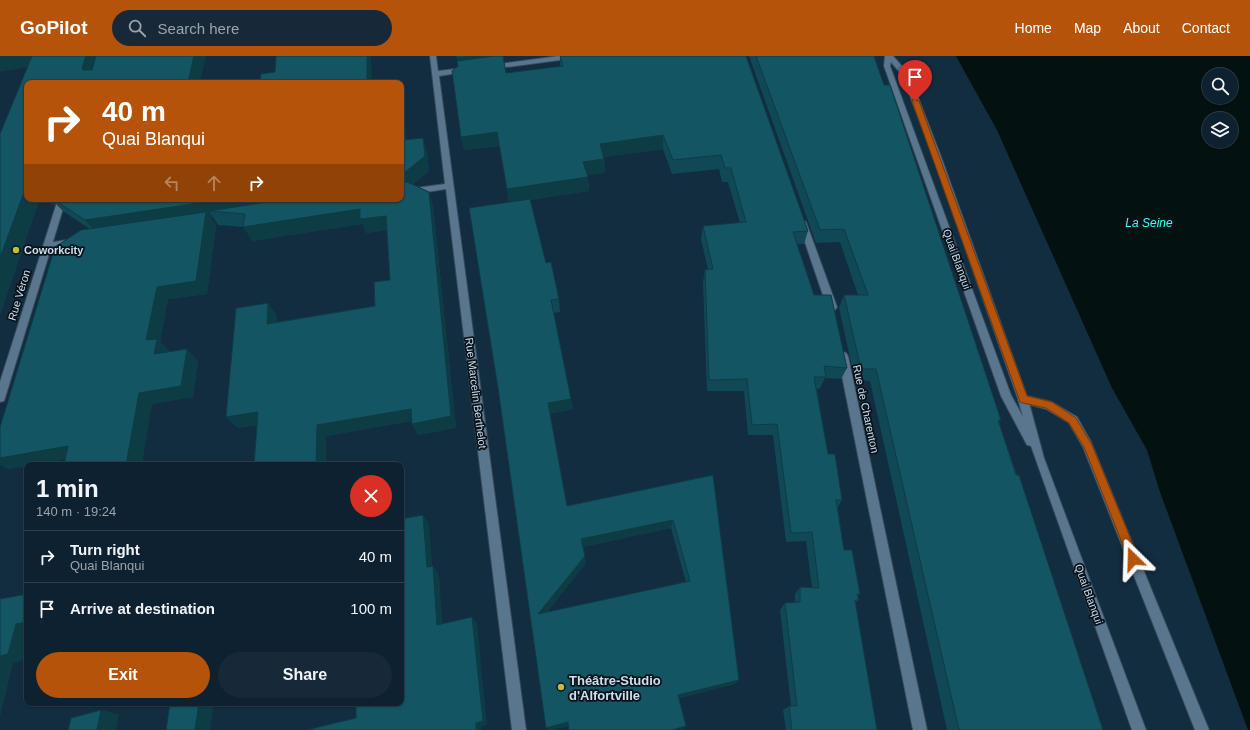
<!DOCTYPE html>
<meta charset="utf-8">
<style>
:root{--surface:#0e2130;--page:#172938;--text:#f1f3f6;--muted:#9ba3ab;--line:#2e3e4c;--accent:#b45309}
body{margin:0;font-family:Helvetica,sans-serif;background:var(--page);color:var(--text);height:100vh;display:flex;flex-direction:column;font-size:15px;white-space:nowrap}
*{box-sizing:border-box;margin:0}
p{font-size:13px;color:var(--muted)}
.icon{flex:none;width:22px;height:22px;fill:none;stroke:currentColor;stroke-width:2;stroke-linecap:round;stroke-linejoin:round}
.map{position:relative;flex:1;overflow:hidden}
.drawer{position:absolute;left:24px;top:406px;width:380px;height:244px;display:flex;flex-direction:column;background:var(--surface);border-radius:8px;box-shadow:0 1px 3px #0004,0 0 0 1px var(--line)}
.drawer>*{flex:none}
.guide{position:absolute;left:24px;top:24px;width:380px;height:122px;border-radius:8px;box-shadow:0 1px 3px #0004,0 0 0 1px var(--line);background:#b45309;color:#fff;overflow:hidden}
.controls{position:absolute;left:1202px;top:12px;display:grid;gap:8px}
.controls a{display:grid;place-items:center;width:36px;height:36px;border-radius:50%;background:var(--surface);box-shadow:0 1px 3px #0004,0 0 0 1px var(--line);font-size:20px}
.pin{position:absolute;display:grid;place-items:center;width:34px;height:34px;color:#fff;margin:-41px -17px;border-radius:50% 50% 50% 0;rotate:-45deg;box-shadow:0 0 4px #0007}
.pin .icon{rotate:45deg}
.me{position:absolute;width:44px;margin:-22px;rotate:338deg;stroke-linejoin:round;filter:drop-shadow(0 0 3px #0008)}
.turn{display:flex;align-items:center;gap:14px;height:84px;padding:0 12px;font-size:18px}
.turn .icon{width:52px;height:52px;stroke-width:2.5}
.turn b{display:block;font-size:28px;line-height:34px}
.lanes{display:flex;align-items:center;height:38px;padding:0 12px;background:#0003;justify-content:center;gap:20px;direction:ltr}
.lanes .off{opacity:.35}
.round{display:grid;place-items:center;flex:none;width:42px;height:42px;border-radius:21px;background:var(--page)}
.summary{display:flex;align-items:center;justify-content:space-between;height:68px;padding:0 12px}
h1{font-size:24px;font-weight:800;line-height:30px}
.action{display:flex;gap:8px;margin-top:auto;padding:8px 12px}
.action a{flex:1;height:46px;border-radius:24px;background:var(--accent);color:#fff;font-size:16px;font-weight:800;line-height:46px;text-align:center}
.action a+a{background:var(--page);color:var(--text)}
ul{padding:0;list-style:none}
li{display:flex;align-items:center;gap:12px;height:52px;padding:0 12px;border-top:1px solid var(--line)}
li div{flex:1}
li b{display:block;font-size:15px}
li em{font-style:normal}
header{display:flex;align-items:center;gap:24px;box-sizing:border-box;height:56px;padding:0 20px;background:var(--accent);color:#fff}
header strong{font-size:19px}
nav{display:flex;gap:22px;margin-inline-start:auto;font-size:14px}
.search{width:280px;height:36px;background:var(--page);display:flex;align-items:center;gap:10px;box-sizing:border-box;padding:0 14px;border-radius:22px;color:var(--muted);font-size:15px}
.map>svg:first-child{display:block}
.water{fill:#031110;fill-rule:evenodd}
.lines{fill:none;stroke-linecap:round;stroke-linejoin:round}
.lane-casing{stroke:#364959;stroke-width:2}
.street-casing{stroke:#364959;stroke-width:2}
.secondary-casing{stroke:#364959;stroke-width:2}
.lane{fill:#5a768e;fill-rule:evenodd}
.street{fill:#5a768e;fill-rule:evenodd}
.secondary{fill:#5a768e;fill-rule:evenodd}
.wall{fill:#104955;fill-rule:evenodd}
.shaded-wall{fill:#0d3c45}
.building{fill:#135563;stroke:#0d3c45;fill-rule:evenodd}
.route{fill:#b45309;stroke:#753606}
.poi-dot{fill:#c2bd3f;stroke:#08131c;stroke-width:1.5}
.labels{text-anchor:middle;stroke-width:3.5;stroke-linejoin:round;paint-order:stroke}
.poi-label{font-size:11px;font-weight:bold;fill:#cfdfec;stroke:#08131c;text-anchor:start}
.street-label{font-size:11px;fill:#cfdfec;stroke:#08131c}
.water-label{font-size:12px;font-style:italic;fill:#43faf0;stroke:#08131c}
.near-poi-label{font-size:13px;font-weight:bold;fill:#cfdfec;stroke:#08131c;text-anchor:start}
</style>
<header>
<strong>GoPilot</strong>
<div class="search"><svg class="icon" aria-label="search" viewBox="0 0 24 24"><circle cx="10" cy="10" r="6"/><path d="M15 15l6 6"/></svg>Search here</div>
<nav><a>Home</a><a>Map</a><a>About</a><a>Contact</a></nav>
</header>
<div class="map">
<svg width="1250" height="674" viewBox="0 0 1250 674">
<rect width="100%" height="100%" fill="#122c40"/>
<!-- water -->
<path class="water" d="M 956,0 L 1250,0 L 1250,674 L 1248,674 L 1160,436 L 1147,394 L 1112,332 L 997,74 ZM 1209,19 L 1231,19 L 1231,41 L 1209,41 ZM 1209,63 L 1231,63 L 1231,85 L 1209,85 Z"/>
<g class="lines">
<!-- lane casing -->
<g class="lane-casing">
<polygon id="lane" points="1023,339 1052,346 1077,361 1091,386 1209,674 1195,674 1083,391 1069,367 1046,353 1019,346 1018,343 1019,340"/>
</g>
<!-- street casing -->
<g class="street-casing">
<g id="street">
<polygon points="430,0 436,0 438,15 464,12 468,14 464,16 439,20 526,674 512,674 446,133 401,140 401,134 445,128"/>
<polygon points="559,0 578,0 575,2 492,13 489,11 492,9"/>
<polygon points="802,163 806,166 837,251 835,254 832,255 827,251 798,166"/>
<polygon points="73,183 76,184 77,186 76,188 47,193 43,190 47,187"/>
<polygon points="843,296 846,297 848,300 927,674 913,674 838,300 840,297"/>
</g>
</g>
<!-- secondary casing -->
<g class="secondary-casing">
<g id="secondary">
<path d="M 885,0 L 893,0 L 909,18 L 940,98 L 1028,343 L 1044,402 L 1146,674 L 1132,674 L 1031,390 L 1027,389 L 1001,340 L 884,10 ZM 891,6 L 902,19 L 932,98 L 1018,343 L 1023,361 L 1011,339 L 890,10 Z"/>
<polygon points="58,143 66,143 5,342 4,345 0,346 0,326"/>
</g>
</g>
<!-- lane -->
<use href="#lane" class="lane"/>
<!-- street -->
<use href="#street" class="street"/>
<!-- secondary -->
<use href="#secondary" class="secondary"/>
</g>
<!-- wall -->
<g class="wall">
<path d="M 560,0 L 746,0 L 808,175 L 804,188 L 797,188 L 814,239 L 847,312 L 841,323 L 825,322 L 820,332 L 817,333 L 828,398 L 842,444 L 838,451 L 844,494 L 860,538 L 858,540 L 859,544 L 855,547 L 877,674 L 786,674 L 783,654 L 789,650 L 791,650 L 780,554 L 785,547 L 795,547 L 795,538 L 800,531 L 812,532 L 806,485 L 786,486 L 773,379 L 748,379 L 744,335 L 707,335 L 703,226 L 705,214 L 708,213 L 701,183 L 703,170 L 740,167 L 728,126 L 722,126 L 719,113 L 672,118 L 663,93 L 604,101 L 605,117 L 588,119 L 588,121 L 589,135 L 530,144 L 546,207 L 559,243 L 560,256 L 554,257 L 573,353 L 550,358 L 567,450 L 713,419 L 735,628 L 679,642 L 686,670 L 684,673 L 568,670 L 551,674 L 548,674 L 546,672 L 509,146 L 500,90 L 464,94 L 461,81 L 506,17 L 560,10 ZM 671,472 L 686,526 L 547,556 L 586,507 L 583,491 Z"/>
<polygon points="749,0 874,0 1001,364 999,366 1103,674 947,674 870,325 855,324 839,252 844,239 858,239 840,186 816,187"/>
<polygon points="401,54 405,66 406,84 427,96 429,115 413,128 429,136 433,150 456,372 418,379 412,365 326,380 257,369 238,372 226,361 268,247 277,260 277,266 375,250 390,224 387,174 366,177 362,168 252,185 244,171 218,169 213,161 210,161 216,169 207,238 168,243 160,286 169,295 168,296 198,305 193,341 152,348 65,403 33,409 27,409 27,410 8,413 0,409 0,371 90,173 64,156 55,147 54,150 44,143 401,143"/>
</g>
<!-- shaded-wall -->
<g class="shaded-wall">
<polygon points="0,0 40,0 46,8 0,16"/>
<polygon points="86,0 101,0 93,27 82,12"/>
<polygon points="194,0 206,0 200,27 188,27"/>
<polygon points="367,0 371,0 372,27 367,27"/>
<polygon points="474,0 503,0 459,11 457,2"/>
<polygon points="401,54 405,66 406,99 402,84"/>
<polygon points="497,76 500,90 464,94 461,81"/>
<polygon points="663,79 663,93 600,102 600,88"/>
<polygon points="423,82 427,96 429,115 409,131 401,133 401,118"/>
<polygon points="604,103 605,117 584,120 583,106"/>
<polygon points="588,121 589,135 509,147 507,133"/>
<polygon points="27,128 27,143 40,143 0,260 0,202"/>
<polygon points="429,136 433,150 456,372 418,379 412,368"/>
<polygon points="48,143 52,143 55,147 54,150"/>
<polygon points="226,143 329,143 209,155 213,161 210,161 216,169 207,238 168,243 160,286 169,295 166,310 154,298 146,284 98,178 85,164"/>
<polygon points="360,153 386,160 392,174 366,177 362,168 252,185 243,171"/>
<polygon points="268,247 277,260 276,281 267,268"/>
<polygon points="187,293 198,305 193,341 152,348 142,409 126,409 139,337"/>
<polygon points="571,343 573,353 550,358 548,347"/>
<polygon points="411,353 417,364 326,380 326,409 316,409 317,369"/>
<polygon points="258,356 268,367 238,372 226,361"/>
<polygon points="68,390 84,400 33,409 27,409 27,410 8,413 0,409 0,402"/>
<polygon points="423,459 429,468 433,519 427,511"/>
<polygon points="673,464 671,472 583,491 581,483"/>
<polygon points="585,500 586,507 541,564 538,558"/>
<polygon points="433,510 439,518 443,575 437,569"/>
<polygon points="472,561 477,567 487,669 481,671 481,674 476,674 476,667"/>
<polygon points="27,566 27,603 13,607 0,661 0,600 16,568"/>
<polygon points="739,624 735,628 677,643 678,639"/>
<polygon points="199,647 214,647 210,674 195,674"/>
<polygon points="101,654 119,658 116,674 97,674"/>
<polygon points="568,666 570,669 551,674 548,674 546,672"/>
<polygon points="686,670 684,673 672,674"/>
</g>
<!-- building -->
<g class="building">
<polygon points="32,0 86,0 82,12 83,14 92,14 96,0 194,0 188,27 201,25 201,27 27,27 27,128 0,202 0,78"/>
<polygon points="276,0 367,0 367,27 260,27 261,18 275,16"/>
<polygon points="456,0 474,0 457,2"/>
<polygon points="494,0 503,0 506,17 563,10 560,0 746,0 808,175 793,176 814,239 831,239 847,312 824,310 826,321 814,321 828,398 835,398 842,444 836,444 844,494 852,494 860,538 857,538 859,544 855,544 877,674 792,674 789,650 797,650 785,547 800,546 800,531 819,532 812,476 791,477 777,368 752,369 747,323 709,324 705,214 713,213 703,170 746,166 731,112 725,112 721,99 673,104 663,79 600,88 604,103 583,106 588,121 507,133 497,76 461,81 452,15 458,10 457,5"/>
<polygon points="756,0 874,0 884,29 890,29 1001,364 998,364 1016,419 1019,419 1103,674 959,674 876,313 861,313 844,239 868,239 844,173 820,174"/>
<polygon points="401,71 402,84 423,82 425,100 404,117 401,118"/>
<polygon points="401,126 407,126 429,136 451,360 412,368 411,353 317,369 316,409 254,409 258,356 226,361 236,252 268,247 267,268 375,250 374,226 390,224 386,160 360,163 360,153 243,171 245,158 209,155 287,143 401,143"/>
<polygon points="53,143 226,143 85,164"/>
<path d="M 530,143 L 546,207 L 551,206 L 559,243 L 551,244 L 571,343 L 548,347 L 567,450 L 713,419 L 739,624 L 678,639 L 686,670 L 672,674 L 569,674 L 568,666 L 546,672 L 498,332 L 469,152 ZM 673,464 L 690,525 L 538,558 L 585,500 L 581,483 Z"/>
<polygon points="206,156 196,225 157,231 146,284 157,283 154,298 187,293 181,330 139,337 126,409 64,409 68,390 0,402 0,371 55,191 81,174"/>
<polygon points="423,459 427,511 433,510 437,569 472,561 483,665 476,667 476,674 306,674 356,662 356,647 401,647 401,463"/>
<polygon points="27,538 27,566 16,568 8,598 0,600 0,543"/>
<polygon points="170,647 199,647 195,674 166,674"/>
<polygon points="101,654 97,674 68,674 71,662"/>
</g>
<!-- route -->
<polygon class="route" points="913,43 919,45 1027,340 1052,346 1076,362 1092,389 1139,503 1137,507 1133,508 1130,507 1084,391 1069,367 1046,352 1023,347 1020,346 1019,343 912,45"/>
<!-- markers -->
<g class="poi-dot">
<circle cx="16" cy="194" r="4"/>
<circle cx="561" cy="631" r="4"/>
</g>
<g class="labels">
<!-- poi labels -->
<g class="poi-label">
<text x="24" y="198">Coworkcity</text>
</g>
<!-- street labels -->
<g class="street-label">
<text transform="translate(957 203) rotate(70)" y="4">Quai Blanqui</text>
<text transform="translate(19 239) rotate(-73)" y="4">Rue Véron</text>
<text transform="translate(476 337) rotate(83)" y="4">Rue Marcelin Berthelot</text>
<text transform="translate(866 353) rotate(78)" y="4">Rue de Charenton</text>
<text transform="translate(1089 538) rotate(70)" y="4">Quai Blanqui</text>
</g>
<!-- water labels -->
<g class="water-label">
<text x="1149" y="171">La Seine</text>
</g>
<!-- near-poi labels -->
<g class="near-poi-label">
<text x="569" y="629">Théâtre-Studio<tspan x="569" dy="15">d'Alfortville</tspan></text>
</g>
</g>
</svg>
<div class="controls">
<a><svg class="icon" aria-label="search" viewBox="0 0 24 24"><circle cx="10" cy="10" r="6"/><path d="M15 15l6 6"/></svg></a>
<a><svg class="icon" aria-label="layers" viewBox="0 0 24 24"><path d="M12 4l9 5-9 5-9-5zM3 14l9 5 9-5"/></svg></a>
</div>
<div class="pin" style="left:915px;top:45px;background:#d93025"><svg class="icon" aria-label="arrive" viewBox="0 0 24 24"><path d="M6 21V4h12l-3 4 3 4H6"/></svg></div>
<svg class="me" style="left:1133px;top:503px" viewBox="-20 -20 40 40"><path d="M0-17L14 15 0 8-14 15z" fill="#b45309" stroke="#fff" stroke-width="4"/></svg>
<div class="guide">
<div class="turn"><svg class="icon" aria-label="right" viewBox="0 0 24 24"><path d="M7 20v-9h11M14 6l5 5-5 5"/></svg><div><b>40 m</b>Quai Blanqui</div></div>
<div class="lanes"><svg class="icon off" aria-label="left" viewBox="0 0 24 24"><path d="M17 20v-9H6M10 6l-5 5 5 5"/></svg><svg class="icon off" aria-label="ahead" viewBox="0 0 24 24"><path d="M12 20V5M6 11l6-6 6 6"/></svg><svg class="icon" aria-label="right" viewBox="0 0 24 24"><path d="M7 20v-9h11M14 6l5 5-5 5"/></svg></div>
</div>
<section class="drawer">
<div class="summary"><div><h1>1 min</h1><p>140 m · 19:24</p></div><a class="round" style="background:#d93025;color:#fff"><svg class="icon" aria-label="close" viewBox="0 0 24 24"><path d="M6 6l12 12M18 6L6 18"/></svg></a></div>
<ul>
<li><svg class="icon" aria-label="right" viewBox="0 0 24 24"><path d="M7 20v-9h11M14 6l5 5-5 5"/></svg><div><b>Turn right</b><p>Quai Blanqui</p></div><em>40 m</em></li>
<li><svg class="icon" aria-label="arrive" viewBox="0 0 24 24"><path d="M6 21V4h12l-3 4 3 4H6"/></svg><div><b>Arrive at destination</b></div><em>100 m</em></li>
</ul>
<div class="action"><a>Exit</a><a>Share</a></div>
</section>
</div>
